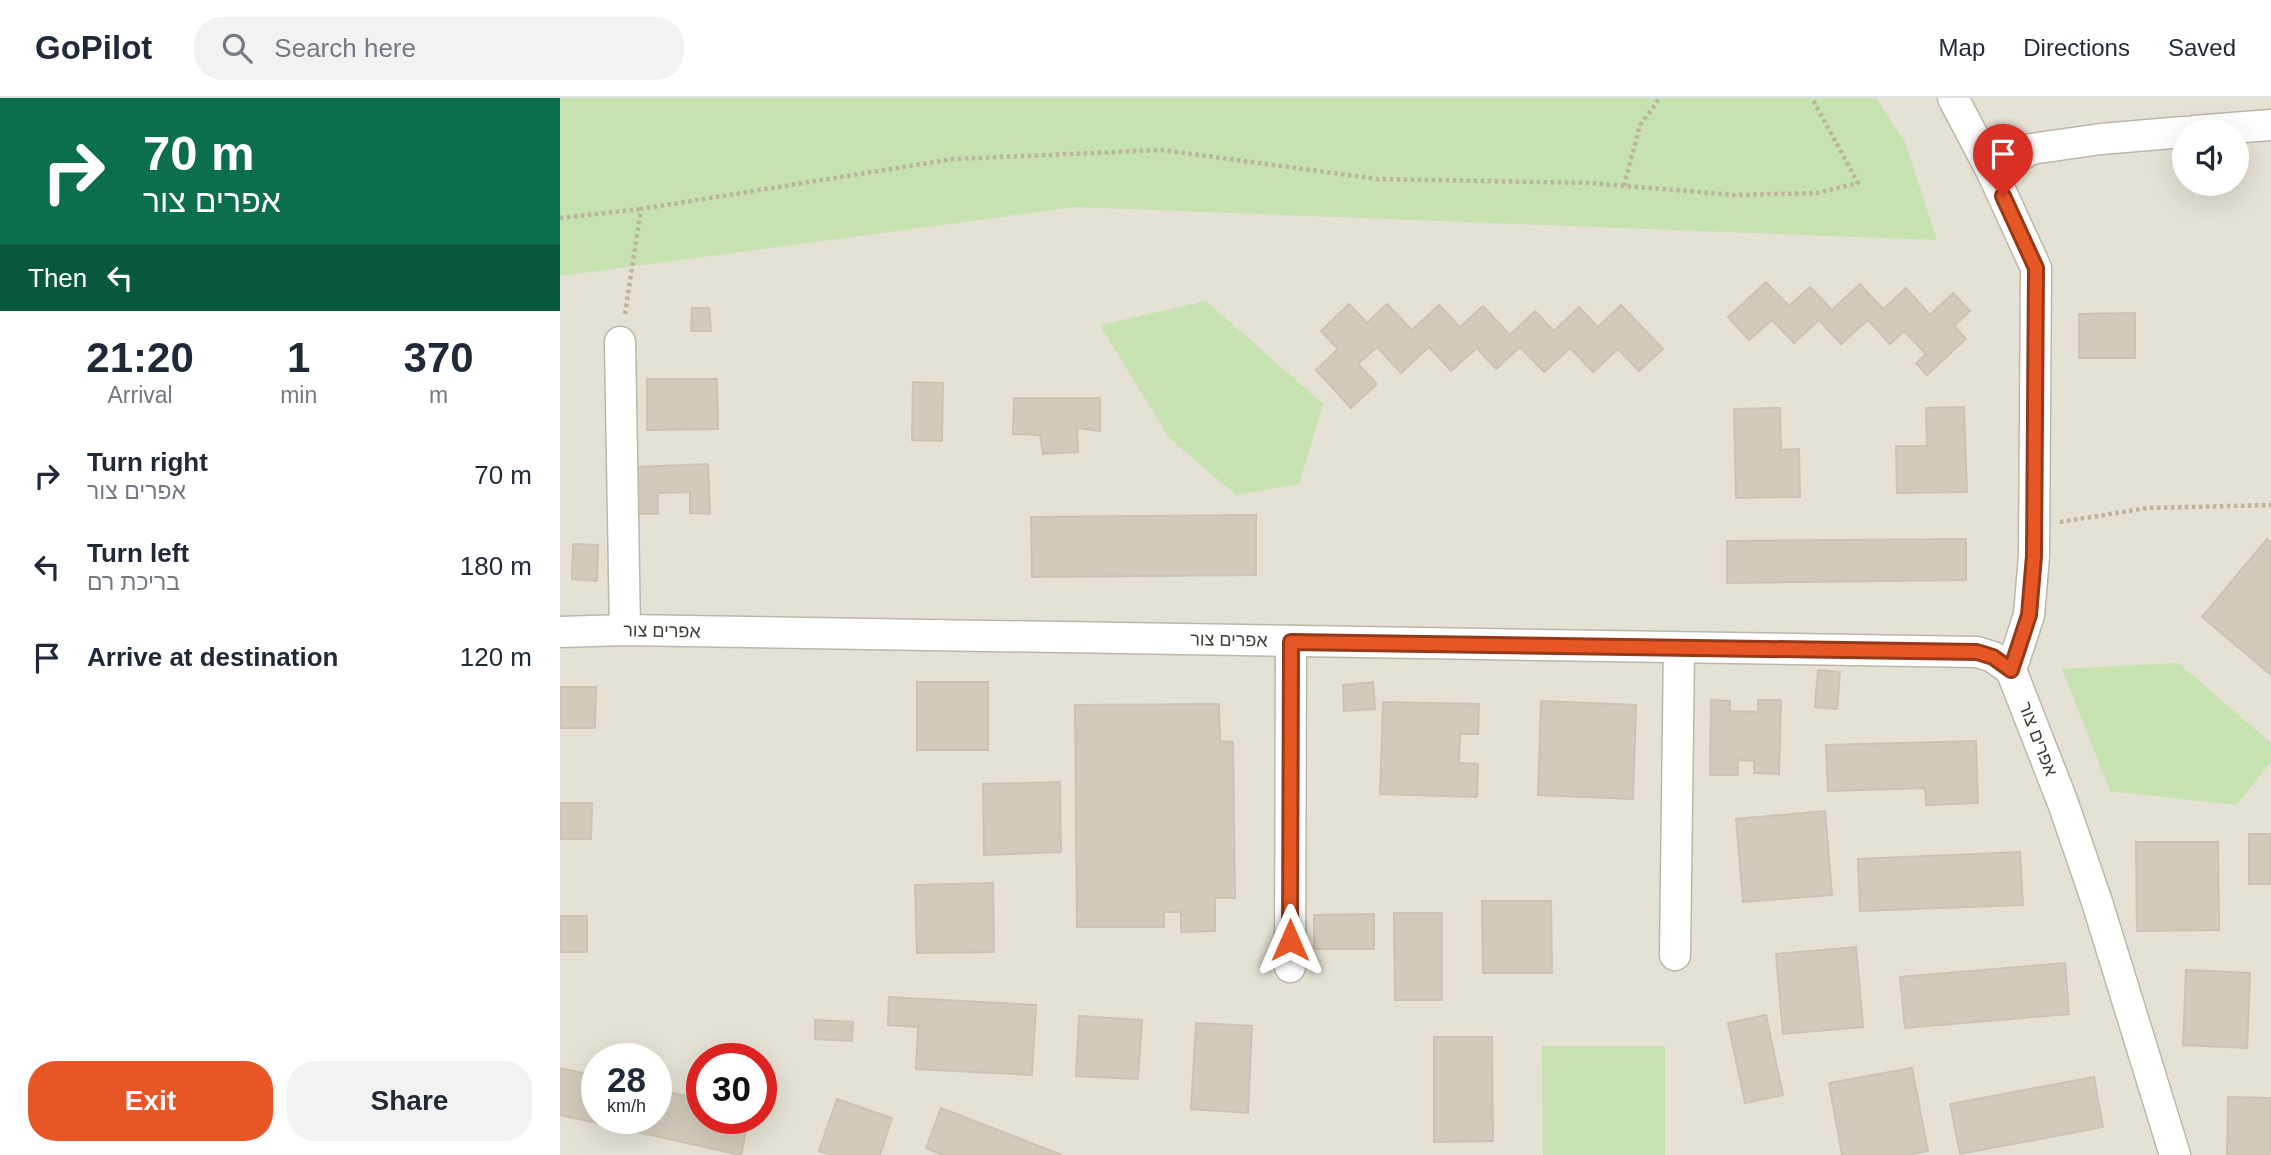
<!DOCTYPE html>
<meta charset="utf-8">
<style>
:root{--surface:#fff;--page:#f2f2f3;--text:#1f2937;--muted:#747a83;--line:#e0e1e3;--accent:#e75726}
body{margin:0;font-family:Arial,"Noto Sans Hebrew",sans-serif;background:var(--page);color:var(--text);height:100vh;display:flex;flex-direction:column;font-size:26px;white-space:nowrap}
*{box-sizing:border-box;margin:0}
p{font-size:23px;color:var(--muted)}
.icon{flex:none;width:38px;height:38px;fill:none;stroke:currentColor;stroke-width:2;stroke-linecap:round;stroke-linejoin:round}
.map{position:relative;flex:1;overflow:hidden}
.side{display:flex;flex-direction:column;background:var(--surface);width:560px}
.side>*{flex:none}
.top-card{background:#0b6e4f;color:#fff;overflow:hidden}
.tools{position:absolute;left:1612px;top:21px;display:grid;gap:14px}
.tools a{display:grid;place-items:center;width:77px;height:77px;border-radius:50%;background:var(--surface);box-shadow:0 7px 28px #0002;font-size:35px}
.speed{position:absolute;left:21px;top:945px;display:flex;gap:14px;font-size:35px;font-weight:700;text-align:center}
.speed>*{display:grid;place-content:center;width:91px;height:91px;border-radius:50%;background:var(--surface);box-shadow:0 7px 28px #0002;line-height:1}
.speed small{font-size:18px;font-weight:400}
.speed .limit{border:10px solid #d22;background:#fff;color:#111}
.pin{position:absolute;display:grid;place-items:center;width:60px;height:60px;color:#fff;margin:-72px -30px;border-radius:50% 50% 50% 0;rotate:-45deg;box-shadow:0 0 7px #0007}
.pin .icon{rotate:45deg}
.me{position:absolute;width:77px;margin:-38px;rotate:0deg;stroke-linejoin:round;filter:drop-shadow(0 0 5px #0008)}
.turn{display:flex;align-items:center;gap:24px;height:147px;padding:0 28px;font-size:32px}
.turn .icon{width:91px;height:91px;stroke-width:2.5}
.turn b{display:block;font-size:49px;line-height:60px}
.then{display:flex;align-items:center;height:66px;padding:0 28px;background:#0003;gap:14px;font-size:26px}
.eta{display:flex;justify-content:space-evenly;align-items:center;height:119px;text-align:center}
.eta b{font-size:42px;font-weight:700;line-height:49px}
.primary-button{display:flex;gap:14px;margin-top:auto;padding:14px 28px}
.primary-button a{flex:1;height:80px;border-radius:28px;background:var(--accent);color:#fff;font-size:28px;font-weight:700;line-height:80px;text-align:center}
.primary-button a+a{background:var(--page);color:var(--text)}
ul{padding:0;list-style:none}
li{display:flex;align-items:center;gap:21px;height:91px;padding:0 28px}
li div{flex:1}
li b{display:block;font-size:26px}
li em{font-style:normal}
header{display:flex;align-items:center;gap:42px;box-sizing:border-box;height:98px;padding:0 35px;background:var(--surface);border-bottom:2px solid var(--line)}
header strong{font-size:33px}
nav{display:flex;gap:38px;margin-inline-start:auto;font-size:24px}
.search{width:490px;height:63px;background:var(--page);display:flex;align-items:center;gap:18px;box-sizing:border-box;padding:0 24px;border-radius:28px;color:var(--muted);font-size:26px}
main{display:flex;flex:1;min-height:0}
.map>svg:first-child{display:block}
.residential{fill:#e5e1d4;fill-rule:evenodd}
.green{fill:#c7e2b1}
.building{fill:#d2cbbc;stroke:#ccc4b0;stroke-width:2}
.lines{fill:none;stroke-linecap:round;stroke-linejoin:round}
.minor-casing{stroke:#bcb7a9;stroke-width:33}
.path{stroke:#bcb49b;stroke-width:4.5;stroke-dasharray:3.5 3.5;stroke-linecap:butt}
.minor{stroke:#fff;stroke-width:30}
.route-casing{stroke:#963919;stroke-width:18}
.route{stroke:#e75726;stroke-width:12}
.labels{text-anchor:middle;stroke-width:7;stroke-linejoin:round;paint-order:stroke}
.street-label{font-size:18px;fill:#433f36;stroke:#fff}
</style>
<header>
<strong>GoPilot</strong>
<div class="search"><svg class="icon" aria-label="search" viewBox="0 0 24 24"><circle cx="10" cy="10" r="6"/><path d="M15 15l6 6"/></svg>Search here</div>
<nav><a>Map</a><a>Directions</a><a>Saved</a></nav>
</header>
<main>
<section class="side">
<div class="top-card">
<div class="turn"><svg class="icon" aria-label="right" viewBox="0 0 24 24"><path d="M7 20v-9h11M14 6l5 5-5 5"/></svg><div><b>70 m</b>אפרים צור</div></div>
<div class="then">Then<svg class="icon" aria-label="left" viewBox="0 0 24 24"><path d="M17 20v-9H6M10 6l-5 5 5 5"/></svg></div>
</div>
<div class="eta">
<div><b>21:20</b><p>Arrival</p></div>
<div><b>1</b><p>min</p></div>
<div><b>370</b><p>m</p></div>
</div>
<ul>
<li><svg class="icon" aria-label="right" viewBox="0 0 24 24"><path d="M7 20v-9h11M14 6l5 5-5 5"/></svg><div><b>Turn right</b><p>אפרים צור</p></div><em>70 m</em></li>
<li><svg class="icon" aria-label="left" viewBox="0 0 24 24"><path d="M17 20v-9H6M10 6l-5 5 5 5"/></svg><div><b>Turn left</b><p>בריכת רם</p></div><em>180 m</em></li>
<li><svg class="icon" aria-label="arrive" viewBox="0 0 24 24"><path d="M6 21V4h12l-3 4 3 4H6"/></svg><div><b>Arrive at destination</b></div><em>120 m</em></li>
</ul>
<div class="primary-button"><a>Exit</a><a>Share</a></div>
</section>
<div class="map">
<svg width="1711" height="1057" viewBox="0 0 1711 1057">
<rect width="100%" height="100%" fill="#f1efe6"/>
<!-- residential -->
<path class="residential" d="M 0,0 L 1711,0 L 1711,1057 L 0,1057 ZM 1624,33 L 1676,33 L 1676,86 L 1624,86 ZM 37,961 L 96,961 L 96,1020 L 37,1020 ZM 142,961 L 201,961 L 201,1020 L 142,1020 Z"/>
<!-- green -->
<g class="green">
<polygon points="0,0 1316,0 1345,44 1377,142 515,109 0,178"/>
<polygon points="646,203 763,306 739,386 676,397 609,340 540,227"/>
<polygon points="1618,565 1711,645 1711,664 1676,707 1550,693 1502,571"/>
<polygon points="982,948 1105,948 1105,1057 983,1057"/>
</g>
<!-- building -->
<g class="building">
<polygon points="1206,184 1229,208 1250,189 1272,212 1300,186 1323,211 1346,190 1370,217 1393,195 1410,213 1394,228 1406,241 1367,277 1356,265 1366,256 1344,233 1330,246 1308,222 1281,246 1259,222 1234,245 1212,222 1189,242 1168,219"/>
<polygon points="789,206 807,225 827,206 852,232 879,207 900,229 923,208 950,237 975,213 994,233 1019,209 1038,229 1061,207 1103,251 1079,273 1058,251 1033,274 1010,250 984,274 960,249 936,271 917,250 891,273 869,249 841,275 817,249 798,266 817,286 791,310 756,272 778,251 761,233"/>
<polygon points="132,210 149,210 151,233 131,233"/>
<polygon points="1575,215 1575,260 1519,260 1519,216"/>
<polygon points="87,281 157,281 158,331 87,332"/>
<polygon points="353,284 383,285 382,343 352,342"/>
<polygon points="454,300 540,300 540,333 517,330 518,354 483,356 480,337 453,336"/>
<polygon points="1404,309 1407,394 1337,395 1336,348 1367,348 1366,310"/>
<polygon points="1220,310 1221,352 1239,351 1240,399 1176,400 1174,311"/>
<polygon points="148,366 150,416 130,415 130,394 98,395 98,416 77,416 77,369"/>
<polygon points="696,417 696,477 472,479 471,419"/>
<polygon points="1406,441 1406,482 1167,485 1167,443"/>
<polygon points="1707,441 1711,445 1711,577 1642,519"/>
<polygon points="13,446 38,447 37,483 12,481"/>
<polygon points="1258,572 1280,574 1277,611 1255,609"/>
<rect x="357" y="584" width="71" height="68"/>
<polygon points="813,584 815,611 784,613 783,587"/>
<polygon points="0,589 36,589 35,630 0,630"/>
<polygon points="1151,602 1170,603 1170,613 1198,614 1198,602 1221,602 1219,676 1194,675 1194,663 1178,662 1178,677 1150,677"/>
<polygon points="981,603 1076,607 1073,701 978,697"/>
<polygon points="823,604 919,606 918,636 900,636 899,665 918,666 917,699 820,696"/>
<polygon points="659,606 660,643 673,644 675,800 655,800 655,833 621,834 621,814 604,814 604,829 517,829 515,607"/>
<polygon points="1416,643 1418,705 1366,707 1365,690 1268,693 1266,647"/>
<polygon points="500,684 501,754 424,757 423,686"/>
<polygon points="0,705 32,705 31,741 0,741"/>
<polygon points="1265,713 1272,797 1183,804 1176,721"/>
<rect x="1689" y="736" width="22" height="50"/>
<polygon points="1576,744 1658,744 1659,832 1577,833"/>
<polygon points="1460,754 1463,807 1300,813 1298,761"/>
<polygon points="433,785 434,854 357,855 355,787"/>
<polygon points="922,803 991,803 992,875 923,875"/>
<polygon points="834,815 882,815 882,902 835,902"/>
<polygon points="814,816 814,851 754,851 754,817"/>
<rect x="0" y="818" width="27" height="36"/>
<polygon points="1296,849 1303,929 1223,936 1216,856"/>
<polygon points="1505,865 1509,916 1345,930 1340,879"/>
<polygon points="1626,872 1690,875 1687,950 1623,947"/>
<polygon points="329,899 476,907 472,977 356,971 358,929 328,927"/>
<polygon points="1206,917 1223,997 1185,1005 1168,925"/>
<polygon points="519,918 582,922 578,981 516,978"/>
<polygon points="255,922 293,924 292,943 255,941"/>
<polygon points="636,925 692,928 688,1015 631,1011"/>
<polygon points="874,939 932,939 933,1043 874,1044"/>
<polygon points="0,970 37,978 37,1020 96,1020 96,991 142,1002 142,1020 189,1020 181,1057 0,1017"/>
<polygon points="1352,970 1368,1053 1348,1057 1282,1057 1269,985"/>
<polygon points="1534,979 1543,1029 1400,1056 1390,1006"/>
<polygon points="1668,999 1711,1000 1711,1057 1667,1057"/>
<polygon points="277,1001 332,1020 320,1057 270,1057 259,1053"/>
<polygon points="381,1010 502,1057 383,1057 366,1050"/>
</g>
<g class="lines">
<!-- minor casing -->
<g class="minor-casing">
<g id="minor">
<polyline points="1393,0 1432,74 1476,170 1474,458 1469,517 1451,572"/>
<polyline points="1634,33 1711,27"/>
<polyline points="1432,74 1471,51 1541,41 1624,34"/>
<polyline points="60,244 65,532"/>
<polyline points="0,534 65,532 1417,554 1433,559 1451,572 1503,705 1537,804 1615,1057"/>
<polyline points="1115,857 1119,550"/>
<polyline points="730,869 731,543"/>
</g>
</g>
<!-- path -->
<g class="path">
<polyline points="1064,88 1080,27 1100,0"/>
<polyline points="0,120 81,111"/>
<polyline points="65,216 81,111 393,61 602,52 818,81 1029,85 1176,97 1257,95 1298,85 1252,0"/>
<polyline points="1500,424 1588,410 1711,407"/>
</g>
<!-- minor -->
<use href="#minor" class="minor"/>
</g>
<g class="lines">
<!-- route casing -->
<g class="route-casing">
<polyline id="route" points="730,842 731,544 1417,554 1433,559 1451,572 1469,517 1474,458 1476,170 1443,98"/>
</g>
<!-- route -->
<use href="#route" class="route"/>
</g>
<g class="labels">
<!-- street labels -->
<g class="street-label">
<text transform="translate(102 533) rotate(1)" y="6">אפרים צור</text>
<text transform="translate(669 542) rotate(1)" y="6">אפרים צור</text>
<text transform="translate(1478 641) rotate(69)" y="6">אפרים צור</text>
</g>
</g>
</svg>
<div class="tools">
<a><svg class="icon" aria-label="sound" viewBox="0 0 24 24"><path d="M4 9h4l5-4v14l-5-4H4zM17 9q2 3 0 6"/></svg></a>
</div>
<div class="speed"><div>28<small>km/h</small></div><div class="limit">30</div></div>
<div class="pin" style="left:1443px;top:98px;background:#d93025"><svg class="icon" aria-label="arrive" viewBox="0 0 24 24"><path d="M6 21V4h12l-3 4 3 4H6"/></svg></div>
<svg class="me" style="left:730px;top:842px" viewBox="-20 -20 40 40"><path d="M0-17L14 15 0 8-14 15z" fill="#e75726" stroke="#fff" stroke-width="4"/></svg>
</div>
</main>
